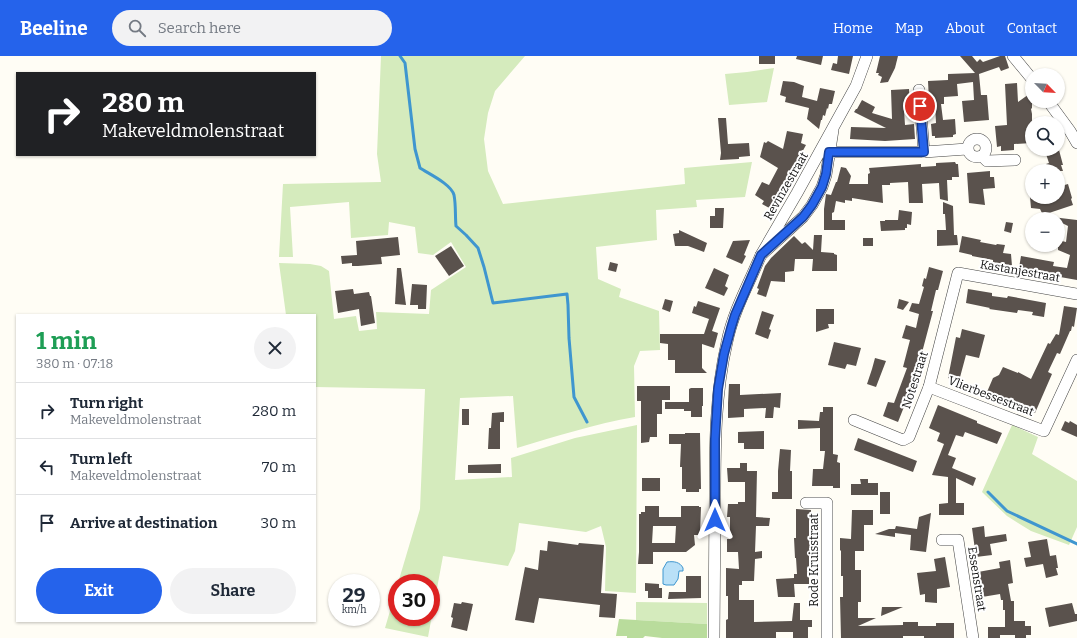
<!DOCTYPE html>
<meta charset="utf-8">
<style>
:root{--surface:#fff;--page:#f2f2f3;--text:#1f2937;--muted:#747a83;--line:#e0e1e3;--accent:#2563eb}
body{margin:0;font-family:Bitter,serif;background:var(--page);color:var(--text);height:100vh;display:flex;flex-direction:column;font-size:15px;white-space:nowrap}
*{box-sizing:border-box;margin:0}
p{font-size:13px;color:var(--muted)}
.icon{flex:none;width:22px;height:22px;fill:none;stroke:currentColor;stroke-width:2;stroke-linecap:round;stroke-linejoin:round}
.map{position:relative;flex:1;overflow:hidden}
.drawer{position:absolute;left:16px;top:258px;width:300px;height:308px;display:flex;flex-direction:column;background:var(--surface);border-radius:0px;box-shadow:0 1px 3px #0004}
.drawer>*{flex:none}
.guide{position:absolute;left:16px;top:16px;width:300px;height:84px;border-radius:0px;box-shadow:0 1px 3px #0004;background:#202124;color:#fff;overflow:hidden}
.needle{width:26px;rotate:114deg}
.buttons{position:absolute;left:1025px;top:12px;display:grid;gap:8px}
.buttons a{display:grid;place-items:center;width:40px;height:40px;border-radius:50%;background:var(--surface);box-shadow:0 1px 3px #0004;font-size:20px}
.speed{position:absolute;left:328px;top:518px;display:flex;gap:8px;font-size:20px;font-weight:700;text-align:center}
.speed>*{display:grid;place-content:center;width:52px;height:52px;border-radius:50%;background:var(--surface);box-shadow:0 1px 3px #0004;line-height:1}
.speed small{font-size:10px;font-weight:400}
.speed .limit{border:6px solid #d22;background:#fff;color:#111}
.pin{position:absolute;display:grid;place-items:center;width:34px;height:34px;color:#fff;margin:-17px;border:2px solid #fff;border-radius:50%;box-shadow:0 1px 4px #0007}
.me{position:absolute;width:44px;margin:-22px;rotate:0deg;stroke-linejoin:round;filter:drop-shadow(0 0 3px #0008)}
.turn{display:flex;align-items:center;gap:14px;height:84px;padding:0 20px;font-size:18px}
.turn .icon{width:52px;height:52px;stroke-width:2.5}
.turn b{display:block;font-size:28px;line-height:34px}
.round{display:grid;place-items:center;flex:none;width:42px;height:42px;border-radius:21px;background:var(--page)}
.headline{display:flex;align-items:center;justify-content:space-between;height:68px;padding:0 20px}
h1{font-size:24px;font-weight:700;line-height:30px;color:#1e9e55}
.action{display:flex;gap:8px;margin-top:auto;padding:8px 20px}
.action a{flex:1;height:46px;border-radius:24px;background:var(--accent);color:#fff;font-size:16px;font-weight:700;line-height:46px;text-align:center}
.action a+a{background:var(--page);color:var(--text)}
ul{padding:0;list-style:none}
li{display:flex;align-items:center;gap:12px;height:56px;padding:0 20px;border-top:1px solid var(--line)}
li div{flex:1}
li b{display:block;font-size:15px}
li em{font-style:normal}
header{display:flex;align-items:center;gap:24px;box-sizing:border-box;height:56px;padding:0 20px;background:var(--accent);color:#fff}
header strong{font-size:19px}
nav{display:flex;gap:22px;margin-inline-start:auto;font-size:14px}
.search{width:280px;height:36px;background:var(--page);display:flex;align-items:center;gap:10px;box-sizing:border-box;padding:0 14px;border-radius:22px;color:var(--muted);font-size:15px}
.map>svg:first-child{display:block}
.green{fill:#d5ebbd}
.forest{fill:#b9dc9c}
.water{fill:#b9e0f7;stroke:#3f96cf}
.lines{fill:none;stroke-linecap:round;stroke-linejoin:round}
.stream{stroke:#3f96cf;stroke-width:3}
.building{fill:#5a524d;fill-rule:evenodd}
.minor-casing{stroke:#444;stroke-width:12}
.minor{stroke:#fff;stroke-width:11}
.route-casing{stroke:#184099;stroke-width:10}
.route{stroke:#2563eb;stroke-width:7}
.labels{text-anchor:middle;stroke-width:4;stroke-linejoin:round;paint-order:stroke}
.street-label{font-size:12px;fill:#111;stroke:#fff}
</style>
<header>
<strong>Beeline</strong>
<div class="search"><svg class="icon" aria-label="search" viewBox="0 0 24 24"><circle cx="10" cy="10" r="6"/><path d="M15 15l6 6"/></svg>Search here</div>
<nav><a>Home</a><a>Map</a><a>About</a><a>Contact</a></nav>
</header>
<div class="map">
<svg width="1077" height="582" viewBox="0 0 1077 582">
<rect width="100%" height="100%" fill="#fffdf5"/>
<!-- green -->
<g class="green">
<path d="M 381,0 L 525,0 L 495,35 L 488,57 L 484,83 L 488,115 L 503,148 L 685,128 L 684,112 L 752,106 L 745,141 L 696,144 L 697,151 L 656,154 L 657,184 L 596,191 L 598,223 L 621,233 L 619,241 L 659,255 L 660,294 L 640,295 L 634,310 L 635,361 C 595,368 557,380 517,392 L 513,340 L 460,342 L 455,424 L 512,421 L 511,402 L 575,382 L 637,369 L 636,537 L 605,535 L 606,491 L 601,470 L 586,476 L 519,467 L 515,495 L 508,510 L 443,500 L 428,581 L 385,572 L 397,531 L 397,561 L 431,561 L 431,527 L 398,527 L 420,453 L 425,333 L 315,331 L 315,259 L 286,259 L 279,207 L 310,208 L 321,210 L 329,215 L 334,263 L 356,260 L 359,275 L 377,273 L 376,256 L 429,258 L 431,234 L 466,211 L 451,186 L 433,199 L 418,197 L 415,171 L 389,166 L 388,179 L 351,182 L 349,146 L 290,151 L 293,201 L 279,201 L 283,128 L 381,126 L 377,98 Z"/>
<polygon points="774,12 767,46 729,49 725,18 747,16"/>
<polygon points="1012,369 1038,381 1032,398 1077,425 1077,471 1069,489 1031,475 1007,460 982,436"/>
<polygon points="636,546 707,547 707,568 636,564"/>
</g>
<!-- forest -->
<polygon class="forest" points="619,563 707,568 707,582 662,582 645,580 643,582 627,582 627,580 616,580"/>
<!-- water -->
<path class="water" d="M 667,506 C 674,505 680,506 683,512 L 683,515 L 679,515 L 678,523 L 674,529 L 666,529 L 663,528 L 663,513 Z"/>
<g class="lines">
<!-- stream -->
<g class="stream">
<path d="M 400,0 L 405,7 L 415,93 L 420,112 C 429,118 451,128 454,139 C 456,149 455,160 456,170 L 466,179 L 478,192 L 484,211 L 493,247 L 567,238 L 568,249 L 569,282 L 574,341 L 587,366"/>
<polyline points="988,436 1007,455 1077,488"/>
</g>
</g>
<!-- building -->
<g class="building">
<rect x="759" y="0" width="16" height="8"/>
<polygon points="797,0 823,0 821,9 796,3"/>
<polygon points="838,0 853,0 849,18 831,14 833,7 837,8"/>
<polygon points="880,0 898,0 895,12 888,26 880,27 882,21 878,19 879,17 876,17"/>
<polygon points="960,0 972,0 977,6 980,3 983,6 1000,0 1005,0 1009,12 1001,15 999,11 979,18 981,39 987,39 989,64 964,66 962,45 974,44 973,26 957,28 958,40 944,41 944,48 941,48 943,64 955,63 956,78 953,79 953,81 935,82 935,80 932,80 931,68 936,67 935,48 931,49 931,45 929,45 928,25 948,24 948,18 975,17"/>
<polygon points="783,25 794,26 804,30 802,41 817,45 820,32 835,35 832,48 829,48 828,53 827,52 825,60 823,59 822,64 821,64 819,73 807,63 809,52 785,46 786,41 780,39"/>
<polygon points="1017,27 1018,46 1032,36 1032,52 1031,53 1032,58 1032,87 1014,88 1014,94 1001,95 1001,90 997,91 995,70 1007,69 1005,28"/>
<polygon points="909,33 910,54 904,54 905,69 914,68 915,83 885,85 850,83 851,71 886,72 854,56 856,53 857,53 862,44 875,51 872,57 892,63 891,34"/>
<polygon points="718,62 726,62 728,88 749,87 750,100 739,101 739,103 720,104 721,97"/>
<polygon points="787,75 803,78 801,87 806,89 771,153 762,148 764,145 755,139 762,126 769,129 778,112 760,101 764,86 766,87 768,85 783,93"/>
<polygon points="1059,94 1063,109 1061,109 1063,115 1048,115 1046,108 1049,107 1046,98"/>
<polygon points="955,106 956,108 958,108 959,121 952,121 952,124 947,124 948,145 940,143 939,127 922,128 923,147 909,147 908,126 890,127 890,129 882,129 883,147 852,142 852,145 845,144 845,147 836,145 834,156 832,157 832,164 845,164 845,174 824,174 824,153 826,138 831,139 836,126 837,126 841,111 846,112 851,120 849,128 868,128 868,118 870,117 869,112 921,108 921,111 936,110 936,107"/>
<polygon points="990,115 990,121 994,121 995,132 983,133 985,149 969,147 967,117"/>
<polygon points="1068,128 1072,142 1071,143 1073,149 1043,159 1040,153 1031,152 1030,141 1058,141 1058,131"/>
<polygon points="943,146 953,150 954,179 957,179 958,189 937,190 937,174 946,174 945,158 943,158"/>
<polygon points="715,152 724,152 723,172 710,172 710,160 715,160"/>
<polygon points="899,154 912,156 911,169 907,168 907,172 905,172 905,174 881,175 880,165 885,165 885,164 898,164"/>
<polygon points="1052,161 1077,164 1077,224 1021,214 1021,212 1019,212 1021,200 1054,206 1053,210 1067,212 1070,199 1058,194 1058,184 1066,186 1068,170 1058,165 1058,163 1055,163"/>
<polygon points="1006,166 1013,167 1011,177 1004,175"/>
<polygon points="679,174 707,187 704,196 688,190 675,190 673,178 679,177"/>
<polygon points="814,179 822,179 821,196 834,197 834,198 837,199 837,215 812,215 813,203 795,203 794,215 785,216 785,226 771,225 766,241 757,238 759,233 757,232 765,210 771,202 794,180 802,188 805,186 813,194"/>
<polygon points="962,180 981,184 980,186 996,189 997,188 1005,189 1003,197 1011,198 1012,210 993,206 993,204 972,200 972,199 959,196"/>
<polygon points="398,181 400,199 381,201 382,208 358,210 352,210 352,207 342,208 341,200 357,199 356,185"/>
<rect x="863" y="182" width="10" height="8"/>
<polygon points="750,184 744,199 746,200 742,208 726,201 733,185"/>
<polygon points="451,190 464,210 449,220 435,200"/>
<polygon points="610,206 618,208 616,216 608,214"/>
<polygon points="929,211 943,215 938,234 936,234 931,255 933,255 915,323 898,366 883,360 888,346 894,347 907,312 903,311 910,284 902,282 906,269 916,272 919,258 909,255 912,247 919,248 924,231 922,230 924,222 926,223"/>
<polygon points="397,212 401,212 406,249 395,248"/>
<polygon points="714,212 729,219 725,230 728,232 724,240 705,232"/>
<polygon points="412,228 427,229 426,253 418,253 418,249 410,249"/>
<polygon points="353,233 354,238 369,236 370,240 371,240 375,267 361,270 359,253 338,257 335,235"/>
<polygon points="968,233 992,237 992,240 1007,242 1008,240 1046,247 1044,261 1032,259 1033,256 1018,254 1017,257 989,253 990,252 966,247"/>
<polygon points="665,243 673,245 670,256 662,253"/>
<polygon points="899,243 909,246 903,254 897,252"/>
<polygon points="698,245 720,252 712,275 718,277 714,292 702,288 702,312 707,317 675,317 675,304 668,304 668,288 660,287 660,278 704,278 709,263 692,257 694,250 696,251"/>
<polygon points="1064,250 1077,252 1074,271 1072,270 1071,275 1070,275 1060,298 1057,297 1048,316 1052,318 1035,357 987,336 993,322 999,319 1003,311 1018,317 1018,316 1031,323 1048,287 1050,288 1056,278 1059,279"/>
<polygon points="816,253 834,253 834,268 828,268 829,272 816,276"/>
<polygon points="762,255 774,259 769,273 771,274 768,283 755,278"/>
<polygon points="962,273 985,279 979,302 966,299 959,325 948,322 956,281 960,282"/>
<polygon points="834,286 861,292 856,310 847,308 845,313 828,309"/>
<polygon points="875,302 886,305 876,331 867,328 872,313"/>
<polygon points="729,328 740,328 740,339 781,337 780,352 774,351 773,362 765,362 766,352 744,353 744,361 728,362 728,347"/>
<polygon points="637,330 670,330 670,344 662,344 662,358 657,358 657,381 650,381 649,386 641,387 641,345 637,345"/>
<polygon points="691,332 703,332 703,350 702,350 702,361 691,361 691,355 684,355 684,353 665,353 665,346 689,346 689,333"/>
<polygon points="938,349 977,365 977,367 1002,377 997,388 965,376 963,381 956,379 948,399 956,402 952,412 976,422 973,430 956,422 956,447 964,447 964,459 939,459 939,448 948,447 948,421 932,419 944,388 937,385 940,377 929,372"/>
<polygon points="823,351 833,351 833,398 838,399 837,406 840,407 840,432 833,432 833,430 812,430 813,413 823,413 825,395 820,395 820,372 798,373 798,364 819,365 820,356 823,356"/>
<rect x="462" y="353" width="7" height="16"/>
<polygon points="504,356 504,366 500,366 500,393 488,393 489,372 491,372 492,357"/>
<polygon points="1065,365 1069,367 1070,365 1077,369 1077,381 1061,374"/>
<polygon points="764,375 764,393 744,393 744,387 738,387 738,376"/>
<polygon points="685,377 700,377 701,433 699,433 699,436 686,436 686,433 682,433 682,411 680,411 681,388 669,388 669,378 685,378"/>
<polygon points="858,382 917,405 913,416 854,394"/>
<polygon points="780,393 791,394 790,415 792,415 792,443 772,443 772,436 778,436 778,415"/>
<polygon points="740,407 747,407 747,415 757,415 756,461 770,462 769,470 756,470 755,496 762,495 762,502 755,503 754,525 742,525 742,529 739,529 739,544 754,544 754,566 792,565 794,547 800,547 800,564 812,564 812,571 808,571 808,582 793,582 793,576 776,576 776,582 726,582 726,564 728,563 728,540 726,540 726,512 739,513 738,496 727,496 727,483 730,483 730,461 727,461 728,448 738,448 738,446 745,446 745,426 728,426 727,412 740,412"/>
<polygon points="501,408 501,417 468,417 468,409"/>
<rect x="642" y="422" width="18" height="13"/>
<polygon points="860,423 868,423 868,427 878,427 878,439 851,439 851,428 861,428"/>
<rect x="880" y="436" width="10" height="22"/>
<path d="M 645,450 L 659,450 L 659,461 L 681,461 L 681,450 L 699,450 L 699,451 L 701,451 L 700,479 L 694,479 L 695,489 L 686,496 L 653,496 L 653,508 L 638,508 L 639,496 L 639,458 L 641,458 L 641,456 L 645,456 ZM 653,470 L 676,470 L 675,487 L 652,487 Z"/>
<polygon points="796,453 811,454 811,465 809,465 809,482 811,482 811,500 809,500 809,528 794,528 795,541 778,541 776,523 794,522 794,528 794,518 797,518 796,502 795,502 794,482 796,482"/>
<polygon points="852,454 873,454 873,469 864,469 864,495 855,495 855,514 861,514 861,546 858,546 858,562 876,562 858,570 903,569 903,566 918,566 918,570 936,570 936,567 954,567 954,582 924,582 924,580 903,580 903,582 841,582 840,541 843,541 843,520 841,520 841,495 840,494 840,482 851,483"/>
<polygon points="931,457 926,496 910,494 911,479 895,477 895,481 875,478 889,473 895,473 896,470 917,473 919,461"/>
<polygon points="984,470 985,481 1006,478 1007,485 990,488 992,499 976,501 972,472"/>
<polygon points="1047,483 1050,500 1056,499 1058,512 1056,512 1058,519 1046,522 1043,508 1026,511 1024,502 1031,501 1028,486"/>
<polygon points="548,485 578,489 579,487 604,489 601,537 617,538 615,562 599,561 600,549 539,542 534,567 515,564 525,511 538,514 540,494 547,495"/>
<polygon points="945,501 950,531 937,533 937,547 925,546 925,538 920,539 917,517 936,515 934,503"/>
<polygon points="1010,504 1013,527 1008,528 1011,545 1014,545 1014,565 1025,565 1025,570 1031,570 1031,579 1026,579 1026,582 1015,582 1015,579 1000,579 1000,582 988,582 988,571 1005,571 1005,554 1003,554 1003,544 1001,544 1000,538 982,541 978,516 1000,512 999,506"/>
<polygon points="686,520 701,520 701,542 668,543 669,536 686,536"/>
<polygon points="645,527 659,528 659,532 662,532 662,542 648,542 648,535 645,535"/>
<polygon points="462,546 473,548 467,575 451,571 453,562 451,561 454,547 461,548"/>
<polygon points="1072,547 1075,558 1077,558 1077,565 1049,571 1045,552"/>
<polygon points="882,551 903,551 881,560"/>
</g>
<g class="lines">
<!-- minor casing -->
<g class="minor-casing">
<g id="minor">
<polyline points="1013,0 1032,23"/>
<polyline points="919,34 924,96"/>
<polyline points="1048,45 1070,75 1077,87"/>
<polyline points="833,74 826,119 822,131 812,149 803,161 761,199 797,137 856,30 867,0"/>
<circle cx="977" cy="92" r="9"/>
<polyline points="829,96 924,96 967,93"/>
<polyline points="982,100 987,105 1015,104"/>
<polyline points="929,331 1044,375 1077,304"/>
<polyline points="854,364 903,384 909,381 929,331 958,217 1077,238"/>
<polyline points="806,447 827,447 827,582"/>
<polyline points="942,484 958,484 973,582"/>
<path d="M 714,582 C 714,536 715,489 715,443 C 715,390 715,338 727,286 C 733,256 749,227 761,199"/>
</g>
</g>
<!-- minor -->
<use href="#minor" class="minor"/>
</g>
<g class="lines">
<!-- route casing -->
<g class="route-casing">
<polyline id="route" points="715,464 715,383 718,333 724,298 731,272 735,259 761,199 803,161 812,149 822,131 826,118 829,96 924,96 920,50"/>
</g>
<!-- route -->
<use href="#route" class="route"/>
</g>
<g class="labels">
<!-- street labels -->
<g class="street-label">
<text transform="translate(786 130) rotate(-60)" y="4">Revinzestraat</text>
<text transform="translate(1020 215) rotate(10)" y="4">Kastanjestraat</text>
<text transform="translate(915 324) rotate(-72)" y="4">Notestraat</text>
<text transform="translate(991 340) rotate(21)" y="4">Vlierbessestraat</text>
<text transform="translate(814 504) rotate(-90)" y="4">Rode Kruisstraat</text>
<text transform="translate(977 523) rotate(81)" y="4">Essenstraat</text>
</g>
</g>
</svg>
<div class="buttons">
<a><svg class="needle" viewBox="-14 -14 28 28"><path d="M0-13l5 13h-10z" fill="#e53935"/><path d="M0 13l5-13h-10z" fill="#747a83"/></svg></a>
<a><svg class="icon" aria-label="search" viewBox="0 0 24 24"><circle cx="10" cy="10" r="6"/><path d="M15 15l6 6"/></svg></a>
<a>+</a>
<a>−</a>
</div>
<div class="speed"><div>29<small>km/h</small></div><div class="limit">30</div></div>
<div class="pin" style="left:920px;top:50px;background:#d93025"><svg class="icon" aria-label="arrive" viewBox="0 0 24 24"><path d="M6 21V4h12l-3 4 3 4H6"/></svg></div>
<svg class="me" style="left:715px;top:464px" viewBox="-20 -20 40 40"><path d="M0-17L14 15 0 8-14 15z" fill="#2563eb" stroke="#fff" stroke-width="4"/></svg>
<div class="guide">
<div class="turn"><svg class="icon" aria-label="right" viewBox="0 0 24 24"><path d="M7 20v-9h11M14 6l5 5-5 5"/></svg><div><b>280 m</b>Makeveldmolenstraat</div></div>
</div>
<section class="drawer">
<div class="headline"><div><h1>1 min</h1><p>380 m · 07:18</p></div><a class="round"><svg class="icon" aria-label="close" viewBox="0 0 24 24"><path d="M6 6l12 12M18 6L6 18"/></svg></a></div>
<ul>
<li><svg class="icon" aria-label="right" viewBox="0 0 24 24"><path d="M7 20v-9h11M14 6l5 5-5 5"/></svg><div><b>Turn right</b><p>Makeveldmolenstraat</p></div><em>280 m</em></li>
<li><svg class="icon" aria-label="left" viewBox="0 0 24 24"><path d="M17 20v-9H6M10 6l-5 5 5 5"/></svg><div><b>Turn left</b><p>Makeveldmolenstraat</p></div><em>70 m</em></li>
<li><svg class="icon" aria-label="arrive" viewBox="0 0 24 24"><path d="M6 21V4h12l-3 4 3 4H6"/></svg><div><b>Arrive at destination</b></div><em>30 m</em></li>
</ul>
<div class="action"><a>Exit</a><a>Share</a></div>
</section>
</div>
